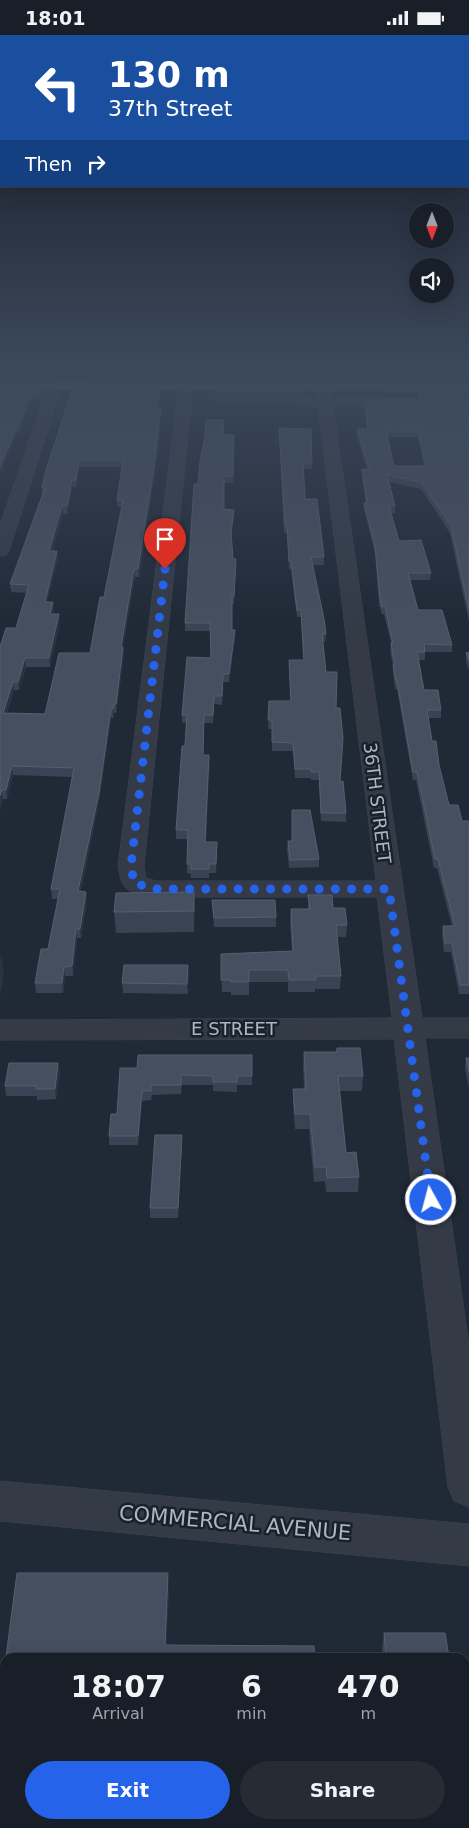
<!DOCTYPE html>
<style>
:root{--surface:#181f28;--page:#252c34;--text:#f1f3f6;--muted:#9fa2a8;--line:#363d45;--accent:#2563eb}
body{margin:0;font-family:"DejaVu Sans",sans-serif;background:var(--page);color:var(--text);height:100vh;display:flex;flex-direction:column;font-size:19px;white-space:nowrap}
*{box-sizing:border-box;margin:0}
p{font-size:16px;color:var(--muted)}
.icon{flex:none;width:28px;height:28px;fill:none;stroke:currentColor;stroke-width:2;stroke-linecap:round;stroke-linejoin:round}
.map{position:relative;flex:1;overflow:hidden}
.drawer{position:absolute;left:0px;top:1618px;width:470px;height:176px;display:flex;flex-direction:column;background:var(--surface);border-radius:15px 15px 0 0;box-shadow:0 5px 20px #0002,0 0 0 1px var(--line)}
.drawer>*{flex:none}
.hud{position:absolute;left:0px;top:0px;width:470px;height:152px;box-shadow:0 5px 20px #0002,0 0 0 1px var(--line);background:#1a4fa0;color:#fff;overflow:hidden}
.needle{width:32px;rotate:180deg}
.buttons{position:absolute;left:409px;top:168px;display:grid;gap:10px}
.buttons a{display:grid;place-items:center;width:45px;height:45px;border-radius:50%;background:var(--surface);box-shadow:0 5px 20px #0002,0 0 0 1px var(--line);font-size:25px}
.pin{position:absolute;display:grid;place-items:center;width:42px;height:42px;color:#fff;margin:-51px -21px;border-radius:50% 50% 50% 0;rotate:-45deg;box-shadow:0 0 5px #0007}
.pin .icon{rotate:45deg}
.me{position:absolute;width:55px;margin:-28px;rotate:353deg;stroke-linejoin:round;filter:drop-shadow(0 0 4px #0008)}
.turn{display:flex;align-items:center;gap:18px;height:105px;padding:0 25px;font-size:22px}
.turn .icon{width:65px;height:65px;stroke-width:2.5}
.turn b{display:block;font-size:35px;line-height:42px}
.then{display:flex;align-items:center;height:48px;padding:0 25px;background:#0003;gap:10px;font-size:19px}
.eta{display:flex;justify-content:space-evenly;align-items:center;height:85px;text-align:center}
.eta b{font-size:30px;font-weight:600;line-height:35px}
.action{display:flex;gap:10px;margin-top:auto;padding:10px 25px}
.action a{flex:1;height:58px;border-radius:30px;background:var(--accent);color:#fff;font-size:20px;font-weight:600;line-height:58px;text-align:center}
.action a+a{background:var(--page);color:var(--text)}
.status{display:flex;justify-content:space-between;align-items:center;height:35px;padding:0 25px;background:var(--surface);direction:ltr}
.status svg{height:14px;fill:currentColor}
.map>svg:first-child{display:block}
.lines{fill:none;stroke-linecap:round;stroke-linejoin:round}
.minor-casing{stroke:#3d4550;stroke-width:1}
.major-casing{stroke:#3d4550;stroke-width:1}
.minor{fill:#343b47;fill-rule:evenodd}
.major{fill:#525a67;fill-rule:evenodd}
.wall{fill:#394353;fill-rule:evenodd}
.shaded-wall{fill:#2a3342}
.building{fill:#454f5f;stroke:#565f6f;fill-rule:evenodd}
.route{stroke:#2563eb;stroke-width:9;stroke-dasharray:0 16.2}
.labels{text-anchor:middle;stroke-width:5;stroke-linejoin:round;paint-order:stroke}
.street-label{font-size:18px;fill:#aeb6c4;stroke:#19212b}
.near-street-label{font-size:21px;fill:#aeb6c4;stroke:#19212b}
</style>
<div class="status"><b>18:01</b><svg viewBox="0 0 49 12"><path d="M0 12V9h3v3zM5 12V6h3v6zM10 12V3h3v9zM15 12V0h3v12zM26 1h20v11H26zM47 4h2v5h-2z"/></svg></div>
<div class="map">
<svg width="469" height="1793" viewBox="0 0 469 1793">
<rect width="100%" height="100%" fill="#202936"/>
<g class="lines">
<!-- minor casing -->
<g class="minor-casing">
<g id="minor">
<polygon points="234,335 248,335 248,351 246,354 241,355 234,351"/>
<polygon points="55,347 62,351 9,516 6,520 0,521 0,490 48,351"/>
<path d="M 186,347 L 193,351 L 144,831 L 146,843 L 156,846 L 376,846 L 318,371 C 309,371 298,373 291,365 L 215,365 L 210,364 L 208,361 L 210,358 L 215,357 L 290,357 L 290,351 L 297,347 L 304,351 L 305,363 L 317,363 L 316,351 L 323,347 L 330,351 L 332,363 L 382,363 L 387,364 L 389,367 L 387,370 L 382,371 L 333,371 L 422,983 L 469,983 L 469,1003 L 425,1003 L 469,1310 L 469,1472 L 454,1466 L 448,1452 L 394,1004 L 0,1005 L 0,985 L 392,983 L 377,862 L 155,862 C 128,855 123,860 118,831 L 179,351 Z"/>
<polygon points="0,1446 469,1489 469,1531 0,1486"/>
</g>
</g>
<!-- major casing -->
<g class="major-casing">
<polygon id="major" points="0,347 469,348 469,356 0,355"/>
</g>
<!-- minor -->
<use href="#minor" class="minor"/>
<!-- major -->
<use href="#major" class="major"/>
</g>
<!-- wall -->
<g class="wall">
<polygon points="0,335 59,335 56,345 0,346"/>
<polygon points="163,335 162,345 104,345 104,338"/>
<rect x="285" y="335" width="29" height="2"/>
<polygon points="331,335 377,335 378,340 378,346 359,346 357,337 331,337"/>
<polygon points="412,335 431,335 432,340 431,346 415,346"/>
<polygon points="464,335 469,335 469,347 468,346"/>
<polygon points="0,351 43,351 44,357 41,365 30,365 20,398 17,398 9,417"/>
<path d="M 418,352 L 469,354 L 469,587 L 450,498 L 421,454 L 389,447 L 395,471 L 395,478 L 391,478 L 399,506 L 431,538 L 430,545 L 410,545 L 418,575 L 452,610 L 452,617 L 425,617 L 425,625 L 419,625 L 424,655 L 441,675 L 441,683 L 428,683 L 432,706 L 449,770 L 462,786 L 469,786 L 469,959 L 459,959 L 451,917 L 444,917 L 442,900 L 443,891 L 452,891 L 437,833 L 434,833 L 416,745 L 413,745 L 397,654 L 395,654 L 393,638 L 393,631 L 390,616 L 391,608 L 384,579 L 382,579 L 379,570 L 375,518 L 364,474 L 364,468 L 366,468 L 362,441 L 362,434 L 367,435 L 357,400 L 357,394 L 367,394 L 364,373 L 365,367 L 383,367 L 419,364 L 418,358 ZM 387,402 L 418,402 L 424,431 L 394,431 Z"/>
<path d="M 161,357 L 159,373 L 161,373 L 161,380 L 155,439 L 139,542 L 135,542 L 123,612 L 124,621 L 116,678 L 114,678 L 113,683 L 111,683 L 99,767 L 81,856 L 87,866 L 81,903 L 77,903 L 73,941 L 65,941 L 63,958 L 36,958 L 35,948 L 48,914 L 58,864 L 52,864 L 51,854 L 72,742 L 13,740 L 7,764 L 3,764 L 0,775 L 0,612 L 16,593 L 27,558 L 11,557 L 10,549 L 42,460 L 42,453 ZM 80,432 L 122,432 L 117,465 L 117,472 L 122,472 L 104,562 L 90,618 L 45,679 L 7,678 L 14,655 L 19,655 L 26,632 L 50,632 L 60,587 L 53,579 L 54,575 L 53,567 L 47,567 L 58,524 L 57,516 L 52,516 L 63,479 L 67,479 L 73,452 L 76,452 Z"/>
<polygon points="279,393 312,428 312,434 303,434 305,464 324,522 324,530 313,530 326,599 325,607 323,607 326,637 336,673 340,747 346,778 346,787 321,786 319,745 311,745 311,743 295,743 293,716 272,716 272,694 268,694 269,666 290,666 289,625 303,625 301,582 297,582 291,534 289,534 287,498 284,498"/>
<polygon points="223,400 234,400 233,448 224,448 224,474 234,482 231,502 233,524 236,532 234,569 232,569 232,595 235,603 229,647 223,647 222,670 214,669 213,688 204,688 203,720 209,720 206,807 217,807 216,838 209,838 209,843 191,843 191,839 187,838 187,804 176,804 176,795 185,711 186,688 182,688 182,680 211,623 210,596 185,596 185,588 198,449"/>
<polygon points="469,617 469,636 466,626 466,618"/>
<polygon points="288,806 292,806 319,824 319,832 289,833 287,814"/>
<polygon points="194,857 194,897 116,898 114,877"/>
<polygon points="308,860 333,873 347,890 346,902 337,902 341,941 340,954 315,954 315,957 288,957 288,947 249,947 249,960 231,960 231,957 222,957 221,919 292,916 290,887 291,874 308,874"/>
<polygon points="212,865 276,882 276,892 214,892"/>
<polygon points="188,930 188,959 123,958 122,948"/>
<polygon points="337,1013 363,1041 362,1056 340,1056 346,1118 359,1142 358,1157 326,1157 325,1146 314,1147 309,1094 295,1094 293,1069 293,1054 304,1054 303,1031 304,1017 336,1017"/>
<polygon points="252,1020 252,1050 237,1050 237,1057 213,1056 213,1050 182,1050 181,1059 152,1060 151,1065 142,1066 138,1110 109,1110 109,1101 117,1079 137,1033"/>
<polygon points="466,1023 469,1023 469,1054 465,1033"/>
<polygon points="58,1028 60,1038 56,1064 37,1065 37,1061 6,1061 5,1051"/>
<polygon points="182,1110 178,1183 150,1183 150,1173"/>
<polygon points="169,1554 166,1610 315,1622 383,1622 382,1613 384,1598 449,1622 6,1622"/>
<polygon points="465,1756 469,1786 467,1793 408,1793 407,1789 465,1789"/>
</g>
<!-- shaded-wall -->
<g class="shaded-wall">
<polygon points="57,335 59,335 56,345 55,339"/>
<polygon points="43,351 44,357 41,365 40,359"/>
<polygon points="160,351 161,357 158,380 157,373"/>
<polygon points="30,359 30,365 20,398 19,392"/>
<polygon points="161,373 161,380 155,439 139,542 138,534"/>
<polygon points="17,392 17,398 0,441 0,432"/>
<polygon points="79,425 80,432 76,452 76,445"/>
<polygon points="72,445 73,452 67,479 67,471"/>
<polygon points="62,471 63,479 49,524 49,516"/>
<polygon points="234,475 234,482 231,505 231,497"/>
<polygon points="57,516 58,524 45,575 45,567"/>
<polygon points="134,534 135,542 123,612 124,621 116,678 116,669 121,612"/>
<polygon points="53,567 54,575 51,587 50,579"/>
<polygon points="59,579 60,587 50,632 49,623"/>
<polygon points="235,595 235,603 229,647 229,639"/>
<polygon points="25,623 26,632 19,655 18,647"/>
<polygon points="13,647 14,655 4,687 3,678"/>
<polygon points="114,669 114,678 113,683 113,674"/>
<polygon points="111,674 111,683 99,767 79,866 78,856"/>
<polygon points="209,720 210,729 205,816 205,807"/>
<polygon points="12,731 13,740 7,764 6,755"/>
<polygon points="2,755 3,764 0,775 0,761"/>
<polygon points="86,857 87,866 81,903 80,894"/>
<polygon points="194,857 195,878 194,897"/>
<polygon points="76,894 77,903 73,941 72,931"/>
<polygon points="1,919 4,940 0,961 0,925"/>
<polygon points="188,930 189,940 188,959 187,949"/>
<polygon points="64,932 65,941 63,958 62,948"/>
<polygon points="58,1028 60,1038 56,1064 55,1054"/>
<polygon points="142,1056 142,1066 138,1110 138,1101"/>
<polygon points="182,1100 182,1110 178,1183 178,1173"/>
<polygon points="168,1538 169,1554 166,1622 165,1610"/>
</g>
<!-- building -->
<g class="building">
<polygon points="0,335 57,335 55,339 0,339"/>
<polygon points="105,335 162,335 162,338 104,338"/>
<polygon points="358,335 377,335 378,340 359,340"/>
<polygon points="414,335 431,335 432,340 415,340"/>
<polygon points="466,335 469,335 469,341 468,340"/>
<polygon points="0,351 43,351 40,359 30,359 19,392 17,392 0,432"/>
<path d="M 160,351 L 157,373 L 161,373 L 154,432 L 138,534 L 134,534 L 121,612 L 123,612 L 116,669 L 114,669 L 113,674 L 111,674 L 99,758 L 78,856 L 86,857 L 80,894 L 76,894 L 72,931 L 64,932 L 62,948 L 35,948 L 41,914 L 48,914 L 60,854 L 51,854 L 74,733 L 12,731 L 6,755 L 2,755 L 0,761 L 0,612 L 6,593 L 16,593 L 18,586 L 29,550 L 10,549 L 45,453 L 42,453 L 45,438 L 73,352 ZM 79,425 L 123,425 L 117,465 L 123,465 L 104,562 L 100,562 L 90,618 L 59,618 L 45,679 L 3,678 L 13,647 L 18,647 L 25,623 L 49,623 L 59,579 L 50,579 L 53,567 L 45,567 L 57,516 L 49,516 L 62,471 L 67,471 L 72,445 L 76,445 Z"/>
<path d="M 418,352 L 469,354 L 469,575 L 451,491 L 421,447 L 387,440 L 395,471 L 389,471 L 399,506 L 421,505 L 431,538 L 408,538 L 418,575 L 442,575 L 452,610 L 424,609 L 425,617 L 417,617 L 424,655 L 438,655 L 441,675 L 427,675 L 432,706 L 436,706 L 439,730 L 449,770 L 458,770 L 462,786 L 469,786 L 469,950 L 460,950 L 452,908 L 445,908 L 443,891 L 455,891 L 438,824 L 435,824 L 417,737 L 413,737 L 397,646 L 396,646 L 393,630 L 395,630 L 391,608 L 393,608 L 385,571 L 382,572 L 380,563 L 375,511 L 364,468 L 367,468 L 362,434 L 370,435 L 357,394 L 368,394 L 365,367 L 383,367 L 390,364 L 421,364 ZM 386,395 L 418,396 L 426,431 L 394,431 Z"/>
<polygon points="206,385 224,385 223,400 234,400 233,441 224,441 224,474 234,475 231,497 233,524 236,524 234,561 232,561 232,595 235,595 229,639 223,639 222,661 214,661 213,680 204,680 203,720 209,720 205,807 217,807 216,829 209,829 209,834 191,834 191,829 187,829 188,795 176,795 182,711 185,711 187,680 182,680 187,622 211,623 210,588 185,588 194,449 198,449 200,426 205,401"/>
<polygon points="279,393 311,394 312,428 303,428 305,464 317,464 324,522 311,522 324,584 326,599 322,599 326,637 337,637 336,673 340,673 343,703 340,747 343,746 346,778 321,778 319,737 311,737 311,734 295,734 293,708 272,707 272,685 268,685 269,666 291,666 289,625 304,625 301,575 297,575 291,526 289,526 287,491 285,491"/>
<polygon points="469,617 469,625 466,618"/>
<polygon points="292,775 310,775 319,824 290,825 288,806 292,806"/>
<polygon points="194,857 194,876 114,877 116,858"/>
<polygon points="308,860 332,860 333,873 345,873 347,890 336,890 341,941 316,941 316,945 289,945 288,935 249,935 249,947 231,947 231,945 221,945 221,919 293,916 291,874 310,874"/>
<polygon points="212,865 275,865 276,882 214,883"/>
<polygon points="124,930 188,930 187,949 122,948"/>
<polygon points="337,1013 360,1013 363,1041 338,1041 346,1118 356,1117 359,1142 327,1143 326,1132 315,1132 310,1079 295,1079 293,1054 306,1054 304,1017 337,1017"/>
<polygon points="138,1020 252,1020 252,1041 237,1041 237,1047 213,1047 213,1041 181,1040 181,1050 151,1050 151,1056 142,1056 138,1101 109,1101 111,1079 117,1079 120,1033 137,1033"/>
<polygon points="466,1023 469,1023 469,1037"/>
<polygon points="9,1028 58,1028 55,1054 36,1054 37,1051 5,1051"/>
<polygon points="155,1100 182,1100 178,1173 150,1173"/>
<polygon points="17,1538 168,1538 165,1610 314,1611 315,1622 386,1622 384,1598 445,1598 449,1622 6,1622"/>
<polygon points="5,1631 5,1789 321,1789 321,1793 0,1793 0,1670"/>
<polygon points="465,1756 469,1786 465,1786"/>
</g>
<!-- sky -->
<linearGradient id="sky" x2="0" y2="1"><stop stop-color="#12171e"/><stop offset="0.57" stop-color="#3c495d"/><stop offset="1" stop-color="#3c495d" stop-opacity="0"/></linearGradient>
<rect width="469" height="586" fill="url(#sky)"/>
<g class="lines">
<!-- route -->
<polyline class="route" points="165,534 131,831 134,848 155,854 389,854 431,1165"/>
</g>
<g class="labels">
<!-- street labels -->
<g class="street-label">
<text transform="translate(377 768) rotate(83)" y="6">36TH STREET</text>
<text x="234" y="1000">E STREET</text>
</g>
<!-- near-street labels -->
<g class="near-street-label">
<text transform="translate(235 1488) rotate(5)" y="7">COMMERCIAL AVENUE</text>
</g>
</g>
</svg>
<div class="buttons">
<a><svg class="needle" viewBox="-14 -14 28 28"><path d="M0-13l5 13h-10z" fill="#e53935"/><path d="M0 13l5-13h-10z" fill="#9fa2a8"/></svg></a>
<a><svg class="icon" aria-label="sound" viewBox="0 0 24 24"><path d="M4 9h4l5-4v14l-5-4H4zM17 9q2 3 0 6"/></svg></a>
</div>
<div class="pin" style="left:165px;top:534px;background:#d93025"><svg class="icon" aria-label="arrive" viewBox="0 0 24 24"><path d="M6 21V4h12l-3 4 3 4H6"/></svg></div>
<svg class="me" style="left:431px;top:1165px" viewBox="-20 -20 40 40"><circle r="17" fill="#2563eb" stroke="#fff" stroke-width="3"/><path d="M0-11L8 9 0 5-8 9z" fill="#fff"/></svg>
<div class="hud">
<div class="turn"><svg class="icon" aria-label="left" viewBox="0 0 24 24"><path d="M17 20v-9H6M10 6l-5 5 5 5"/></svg><div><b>130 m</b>37th Street</div></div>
<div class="then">Then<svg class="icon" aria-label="right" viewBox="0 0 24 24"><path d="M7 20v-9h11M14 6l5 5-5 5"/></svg></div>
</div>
<section class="drawer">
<div class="eta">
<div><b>18:07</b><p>Arrival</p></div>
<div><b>6</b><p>min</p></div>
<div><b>470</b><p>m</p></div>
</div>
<div class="action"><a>Exit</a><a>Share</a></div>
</section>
</div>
